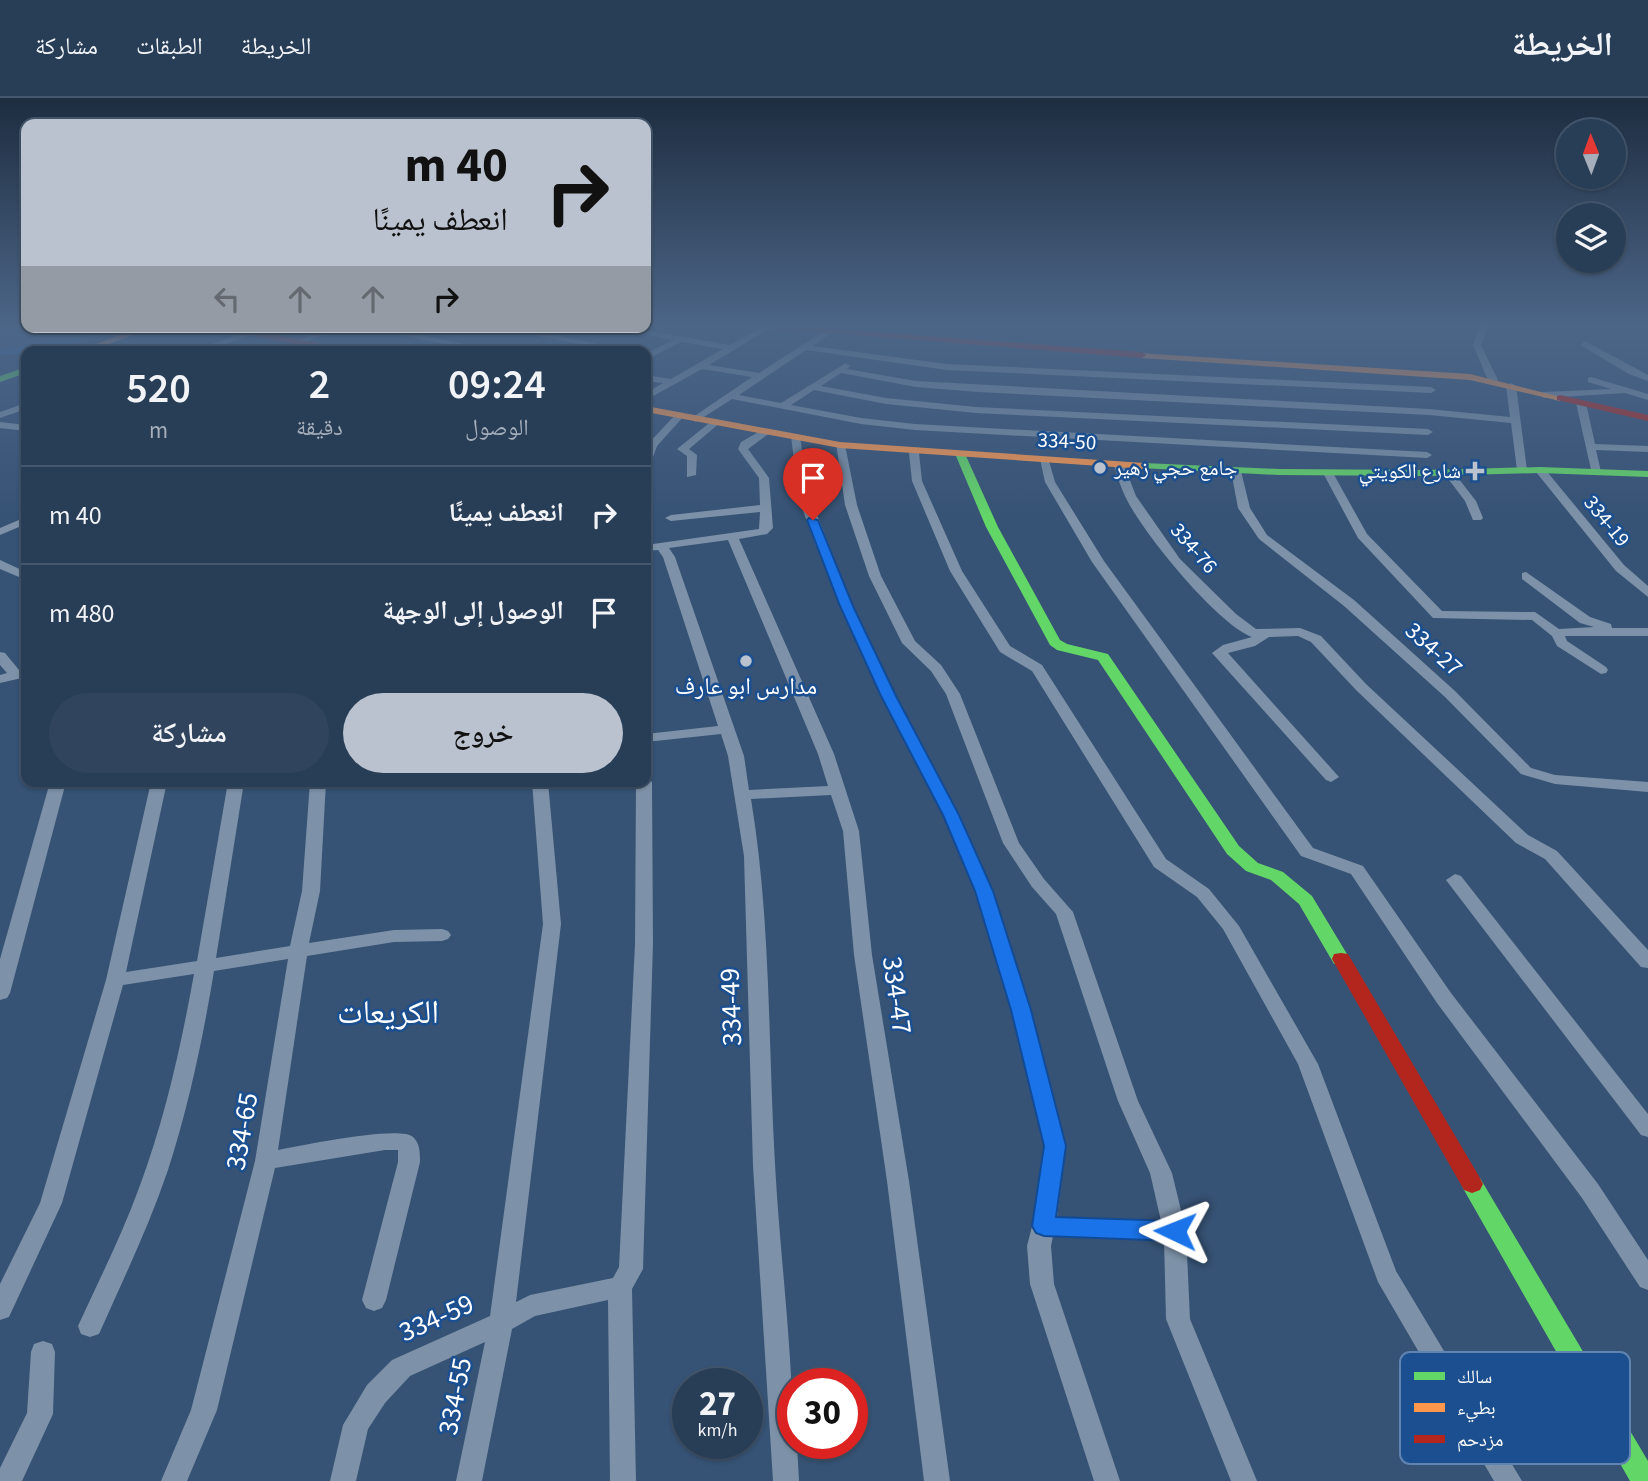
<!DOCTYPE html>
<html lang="ar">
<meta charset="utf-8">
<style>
:root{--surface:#283e57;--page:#30455d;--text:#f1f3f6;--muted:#a5aeba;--line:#44576d;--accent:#b9c2ce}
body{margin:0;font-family:"Source Sans 3","Noto Naskh Arabic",sans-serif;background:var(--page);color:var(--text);direction:rtl;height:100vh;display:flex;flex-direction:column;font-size:26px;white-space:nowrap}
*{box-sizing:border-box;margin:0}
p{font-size:23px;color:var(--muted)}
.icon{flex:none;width:38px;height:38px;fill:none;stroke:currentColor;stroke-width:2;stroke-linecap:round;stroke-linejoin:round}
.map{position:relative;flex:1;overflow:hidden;direction:ltr}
.sheet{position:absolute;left:21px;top:248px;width:630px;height:441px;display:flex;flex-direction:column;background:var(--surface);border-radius:14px;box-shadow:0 2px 5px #0004,0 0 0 2px var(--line);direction:rtl}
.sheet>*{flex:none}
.banner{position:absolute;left:21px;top:21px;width:630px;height:214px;border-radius:14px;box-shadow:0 2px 5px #0004,0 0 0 2px var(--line);direction:rtl;background:#b9c2ce;color:#111;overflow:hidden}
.needle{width:46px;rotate:359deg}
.fabs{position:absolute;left:1556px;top:21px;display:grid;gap:14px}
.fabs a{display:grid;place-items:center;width:70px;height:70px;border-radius:50%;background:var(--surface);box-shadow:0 2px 5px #0004,0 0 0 2px var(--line);font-size:35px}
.speed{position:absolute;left:672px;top:1270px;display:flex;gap:14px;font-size:35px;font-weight:700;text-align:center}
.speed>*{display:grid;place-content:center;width:91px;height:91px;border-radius:50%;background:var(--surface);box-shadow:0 2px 5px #0004,0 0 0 2px var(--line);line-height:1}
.speed small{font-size:18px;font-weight:400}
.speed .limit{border:10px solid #d22;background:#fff;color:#111}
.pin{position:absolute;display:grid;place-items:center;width:60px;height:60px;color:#fff;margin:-72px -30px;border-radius:50% 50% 50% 0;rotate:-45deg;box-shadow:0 0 7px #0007}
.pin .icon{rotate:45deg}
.me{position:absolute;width:77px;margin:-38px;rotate:272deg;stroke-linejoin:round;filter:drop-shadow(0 0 5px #0008)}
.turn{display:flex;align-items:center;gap:24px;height:147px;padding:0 28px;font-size:32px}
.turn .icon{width:91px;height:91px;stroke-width:2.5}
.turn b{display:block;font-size:49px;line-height:60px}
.lanes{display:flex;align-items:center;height:66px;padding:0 28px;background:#0003;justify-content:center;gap:35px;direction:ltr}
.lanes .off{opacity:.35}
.eta{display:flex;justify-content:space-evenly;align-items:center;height:119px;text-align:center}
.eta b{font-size:42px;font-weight:600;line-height:49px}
.primary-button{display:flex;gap:14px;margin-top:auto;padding:14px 28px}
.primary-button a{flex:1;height:80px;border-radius:42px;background:var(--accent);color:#111;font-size:28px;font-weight:600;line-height:80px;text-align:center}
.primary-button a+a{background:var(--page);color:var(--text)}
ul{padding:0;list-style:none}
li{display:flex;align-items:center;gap:21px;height:98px;padding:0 28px;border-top:2px solid var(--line)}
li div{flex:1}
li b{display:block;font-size:26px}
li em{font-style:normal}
header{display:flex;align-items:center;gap:42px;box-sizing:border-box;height:98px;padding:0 35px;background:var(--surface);border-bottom:2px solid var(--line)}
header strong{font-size:33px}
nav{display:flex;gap:38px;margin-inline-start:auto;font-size:24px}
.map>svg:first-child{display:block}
.green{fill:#2f66a5}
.water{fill:#3b618d}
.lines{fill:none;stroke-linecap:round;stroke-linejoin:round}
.street{fill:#7d92a8;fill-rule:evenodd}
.fast{fill:#63d668;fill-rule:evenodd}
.slow{fill:#ff974d;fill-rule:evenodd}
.jam{fill:#b3261e;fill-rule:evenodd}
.route{fill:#1a73e8;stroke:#114b97;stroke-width:2}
.poi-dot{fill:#b9c2ce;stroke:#1b4f8f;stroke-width:2.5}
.labels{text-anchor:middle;stroke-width:5;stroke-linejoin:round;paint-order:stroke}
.far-street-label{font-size:21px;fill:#fff;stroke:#1b4f8f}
.far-poi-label{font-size:21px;fill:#fff;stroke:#1b4f8f;text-anchor:start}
.street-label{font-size:24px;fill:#fff;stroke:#1b4f8f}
.poi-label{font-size:24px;fill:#fff;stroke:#1b4f8f}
.near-street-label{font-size:28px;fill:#fff;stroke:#1b4f8f}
.near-quarter-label{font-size:33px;fill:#fff;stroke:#1b4f8f}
.key{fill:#1b4f8f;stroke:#5f84b1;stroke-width:2}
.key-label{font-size:19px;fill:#fff}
</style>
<header>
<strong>الخريطة</strong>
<nav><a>الخريطة</a><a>الطبقات</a><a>مشاركة</a></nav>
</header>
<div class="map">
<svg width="1648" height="1383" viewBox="0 0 1648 1383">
<rect width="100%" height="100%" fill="#365274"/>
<!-- green -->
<polygon class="green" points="26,229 128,229 43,254 0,257 0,234"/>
<!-- water -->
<polygon class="water" points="0,227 26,227 26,229 128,229 100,238 62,241 0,253"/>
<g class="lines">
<!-- street -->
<g class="street">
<polygon points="766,227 774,228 709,267 759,275 827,231 831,234 830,236 812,248 947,266 1431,289 1436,292 1431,295 947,272 806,252 739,297 781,305 846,265 850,268 847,271 916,283 1429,311 1510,319 1506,288 1511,285 1516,288 1527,372 1522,375 1517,372 1511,325 1429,317 978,294 916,289 841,275 821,288 886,300 976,309 1428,331 1433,334 1428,337 976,315 886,306 814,292 791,307 861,320 915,326 1427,354 1432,357 1427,360 915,332 861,326 732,301 696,324 691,321 693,319 752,279 702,271 646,302 646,295 663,285 646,283 646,277 671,281 723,251 681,244 646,262 646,256 672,242 608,229 628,229 730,247"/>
<polygon points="1479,227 1487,227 1481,247 1498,282 1496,284 1488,282 1473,247"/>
<polygon points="259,229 272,229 204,254 191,254"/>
<polygon points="330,229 342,229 301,246 294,244"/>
<polygon points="360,229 379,229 504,254 484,254"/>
<polygon points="493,229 512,229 639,254 619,254"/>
<polygon points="1585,243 1648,277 1648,283 1629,276 1582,248 1581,246"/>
<polygon points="1591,279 1648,296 1648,302 1625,295 1544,300 1539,297 1544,294 1611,291 1588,284 1588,280"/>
<polygon points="1581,302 1586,305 1595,346 1648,348 1648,354 1596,352 1601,374 1592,376 1576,305"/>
<polygon points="26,305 26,311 0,320 0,314"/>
<polygon points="676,316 684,318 657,348 651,365 646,368 647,347"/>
<polygon points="713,322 721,324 689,351 697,357 696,377 687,379 687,358 677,351"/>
<polygon points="0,324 26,327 26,333 0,330"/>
<path d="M 762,332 L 771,334 L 748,351 L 769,380 L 773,430 L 767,436 L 739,441 L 834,656 L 859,733 L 872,857 L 909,1083 L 950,1383 L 924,1383 L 887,1083 L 854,857 L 843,733 L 831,697 L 751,701 C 771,821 768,945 775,1066 C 780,1159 793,1252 793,1346 L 797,1346 L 799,1383 L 773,1383 L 753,1068 L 744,758 L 728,658 L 721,636 L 646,644 L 646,636 L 718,628 L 663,459 L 658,452 L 646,453 L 646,447 L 759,431 L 760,414 L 671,423 L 665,420 L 671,417 L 760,407 L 759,380 L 738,351 L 741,344 ZM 728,442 L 818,656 L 828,688 L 749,692 L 744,658 L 675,459 L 669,450 Z"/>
<polygon points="791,337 800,339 810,399 853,508 896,598 959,717 993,793 1031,912 1066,1048 1057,1119 1161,1123 1150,1075 1118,1003 1056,816 1032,789 1003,745 946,596 931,573 902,545 869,478 845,407 836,345 845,347 857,407 881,478 915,543 941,567 960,596 1019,745 1044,781 1073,814 1138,1003 1172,1075 1186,1133 1190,1221 1257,1383 1231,1383 1166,1221 1164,1142 1053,1138 1051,1148 1054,1186 1120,1383 1094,1383 1030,1186 1027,1148 1037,1109 1044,1048 1011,912 975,793 943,717 882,598 815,445 798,399"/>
<polygon points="914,352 919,355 922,383 962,473 1010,548 1042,567 1166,761 1209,791 1239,828 1318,966 1396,1173 1522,1383 1494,1383 1378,1184 1298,966 1223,831 1197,799 1154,769 1032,573 1000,554 950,473 912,383 909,355"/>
<polygon points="1040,361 1049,363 1055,384 1104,463 1313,750 1363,768 1451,895 1598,1086 1648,1162 1648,1192 1640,1189 1582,1100 1437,905 1351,776 1301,758 1092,464 1045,384"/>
<path d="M 1119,364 L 1124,367 L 1136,398 L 1180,461 L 1236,516 L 1256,531 L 1300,530 L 1321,538 L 1366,586 L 1528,737 L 1557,753 L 1648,852 L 1648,870 L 1641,869 L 1545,761 L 1516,745 L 1356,592 L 1311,544 L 1298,538 L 1269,539 L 1255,548 L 1228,555 L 1339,679 L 1331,684 L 1326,682 L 1212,555 L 1223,547 L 1252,539 C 1217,526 1141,433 1125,398 C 1120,388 1117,377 1114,367 Z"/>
<polygon points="1236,370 1241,373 1250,410 1267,437 1354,502 1455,593 1531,670 1555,677 1648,684 1648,694 1555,686 1521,676 1445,599 1344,508 1259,441 1238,410 1231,373"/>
<polygon points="1536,370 1544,370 1624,467 1648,488 1648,499 1616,473 1536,374"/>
<polygon points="1444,372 1452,372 1476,403 1483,420 1481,422 1473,422 1465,403 1443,374"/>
<polygon points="1324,373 1333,375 1367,436 1442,513 1535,514 1559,531 1594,529 1580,525 1522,481 1522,475 1526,474 1590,519 1611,526 1612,530 1648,530 1648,538 1565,538 1567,543 1606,569 1608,572 1606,575 1601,576 1557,548 1552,538 1532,522 1433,520 1358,440 1323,375"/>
<polygon points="26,419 26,426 0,437 0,430"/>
<polygon points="0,462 26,474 26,482 0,471"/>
<polygon points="0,554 5,555 19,572 26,571 26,579 0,585 0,577 7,575 0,567"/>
<polygon points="646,680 652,684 653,846 643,1171 632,1191 636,1383 610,1383 608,1202 535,1218 512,1231 482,1383 456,1383 485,1244 410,1278 385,1305 368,1331 356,1383 330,1383 343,1327 367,1287 392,1262 490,1218 543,826 532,684 548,684 561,826 516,1204 530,1197 613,1180 619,1169 635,846 636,684 646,684"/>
<polygon points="50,684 66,684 10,895 7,900 0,902 0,861"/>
<path d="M 151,684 L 167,684 L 126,874 L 197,863 L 228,684 L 244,684 L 216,860 L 290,848 L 302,793 L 310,684 L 326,684 L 320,793 L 309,845 L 394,832 L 442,831 L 448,833 L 451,837 L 448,841 L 442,843 L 394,844 L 307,858 L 278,1052 C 300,1048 399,1027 413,1039 C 420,1045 420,1055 420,1064 L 386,1202 L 382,1210 L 374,1213 L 366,1210 L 362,1202 L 398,1064 L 398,1052 L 385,1052 L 275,1070 L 217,1312 L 187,1383 L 161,1383 L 191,1312 L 255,1063 L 288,861 L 214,873 C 203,940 189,1007 168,1072 C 149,1128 123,1182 99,1236 L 90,1239 L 81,1236 L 78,1228 C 99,1182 122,1137 139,1090 C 165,1021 181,948 194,876 L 123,887 L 62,1105 L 9,1219 L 0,1222 L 0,1186 L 40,1105 L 106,882 Z"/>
<polygon points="1455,776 1461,778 1648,1016 1648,1039 1641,1037 1449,786 1446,782"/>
<polygon points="43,1243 52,1246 55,1254 53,1316 22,1383 0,1383 0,1370 27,1315 31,1254 34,1246"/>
</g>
<!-- fast -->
<g class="fast">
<polygon points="26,269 26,275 0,284 0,278"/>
<polygon points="957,356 966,358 998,429 1060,542 1067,546 1108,556 1239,748 1258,765 1283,774 1312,798 1350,861 1348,866 1334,866 1299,806 1271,782 1246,773 1227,756 1098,562 1057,552 1050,547 986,429 956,358"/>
<polygon points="1144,365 1279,371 1426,372 1540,369 1648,373 1648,379 1540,375 1426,378 1279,377 1140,370 1140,366"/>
<polygon points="1472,1077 1480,1080 1648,1363 1648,1383 1630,1383 1464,1092 1461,1086 1464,1080"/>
</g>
<!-- slow -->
<g class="slow">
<polygon points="141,229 154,229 88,254 75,254"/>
<polygon points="1139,255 1470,276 1565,300 1560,303 1470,282 1142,260 1139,259"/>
<polygon points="646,308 840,344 1144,365 1149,368 1144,371 840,350 646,314"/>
</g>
<!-- jam -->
<g class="jam">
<polygon points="750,227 784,227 1142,254 1146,257 1142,260 754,229"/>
<polygon points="252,232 349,251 353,254 334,254 249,237 249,233"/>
<polygon points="1560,297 1648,317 1648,323 1557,302 1557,298"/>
<polygon points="1341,855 1348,856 1480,1080 1483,1086 1480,1092 1472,1095 1464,1092 1332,861 1334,856"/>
</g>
</g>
<!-- sky -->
<linearGradient id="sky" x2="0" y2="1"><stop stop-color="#1e2d40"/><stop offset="0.54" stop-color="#4c6688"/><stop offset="1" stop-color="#4c6688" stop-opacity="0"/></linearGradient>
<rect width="1648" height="420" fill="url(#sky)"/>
<!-- route -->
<polygon class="route" points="809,420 818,422 853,508 896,598 959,717 993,793 1031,912 1066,1048 1056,1119 1175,1123 1184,1126 1187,1133 1184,1140 1175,1143 1044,1138 1036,1135 1032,1128 1044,1048 1011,912 975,793 943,717 881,598 840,508 807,422"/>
<!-- markers -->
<g class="poi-dot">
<circle cx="1100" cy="370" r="7"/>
<path d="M1471.5 362.5h7v7h7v7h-7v7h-7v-7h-7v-7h7z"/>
<circle cx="746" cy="563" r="7"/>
</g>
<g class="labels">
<!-- far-street labels -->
<g class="far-street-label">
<text transform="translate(1067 343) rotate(3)" y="7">334-50</text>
<text transform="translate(1607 423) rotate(51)" y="7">334-19</text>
<text transform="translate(1194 450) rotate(49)" y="7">334-76</text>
</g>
<!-- far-poi labels -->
<g class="far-poi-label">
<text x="1114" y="377">جامع حجي زهير</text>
<text x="1461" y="380" text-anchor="end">شارع الكويتي</text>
</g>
<!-- street labels -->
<g class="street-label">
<text transform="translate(1434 551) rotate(42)" y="8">334-27</text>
</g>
<!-- poi labels -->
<g class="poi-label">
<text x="746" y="596">مدارس ابو عارف</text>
</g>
<!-- near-street labels -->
<g class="near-street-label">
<text transform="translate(898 897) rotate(82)" y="10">334-47</text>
<text transform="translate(730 909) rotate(-92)" y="10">334-49</text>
<text transform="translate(241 1033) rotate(-80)" y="10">334-65</text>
<text transform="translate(436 1219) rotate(-24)" y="10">334-59</text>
<text transform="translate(454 1298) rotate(-79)" y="10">334-55</text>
</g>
<!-- near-quarter labels -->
<g class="near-quarter-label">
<text x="388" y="925">الكريعات</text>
</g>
</g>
<!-- legend -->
<rect x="1400" y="1254" width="230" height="112" rx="10" class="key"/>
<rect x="1414" y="1274" width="31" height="8" fill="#63d668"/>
<rect x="1414" y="1305" width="31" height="9" fill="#ff974d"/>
<rect x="1414" y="1337" width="31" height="8" fill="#b3261e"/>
<g class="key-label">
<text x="1457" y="1285">سالك</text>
<text x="1457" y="1316">بطيء</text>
<text x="1457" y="1348">مزدحم</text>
</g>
</svg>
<div class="fabs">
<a><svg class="needle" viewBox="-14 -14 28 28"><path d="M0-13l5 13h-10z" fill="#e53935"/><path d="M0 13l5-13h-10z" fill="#a5aeba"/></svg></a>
<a><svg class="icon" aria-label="layers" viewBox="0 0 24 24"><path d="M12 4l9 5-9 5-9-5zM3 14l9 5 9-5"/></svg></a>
</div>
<div class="speed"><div>27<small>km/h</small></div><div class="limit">30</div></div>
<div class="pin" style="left:813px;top:422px;background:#d93025"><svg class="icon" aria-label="arrive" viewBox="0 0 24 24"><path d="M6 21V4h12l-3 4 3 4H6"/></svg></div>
<svg class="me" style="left:1175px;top:1133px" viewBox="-20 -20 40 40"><path d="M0-17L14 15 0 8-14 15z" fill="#1a73e8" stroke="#fff" stroke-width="4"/></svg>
<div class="banner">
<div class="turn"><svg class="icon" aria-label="right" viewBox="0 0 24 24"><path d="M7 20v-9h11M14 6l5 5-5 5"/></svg><div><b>40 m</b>انعطف يمينًا</div></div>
<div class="lanes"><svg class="icon off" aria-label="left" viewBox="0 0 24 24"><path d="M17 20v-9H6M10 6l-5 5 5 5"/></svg><svg class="icon off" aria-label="ahead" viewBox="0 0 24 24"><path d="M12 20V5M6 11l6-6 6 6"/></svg><svg class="icon off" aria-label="ahead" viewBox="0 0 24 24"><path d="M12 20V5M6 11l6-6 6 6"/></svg><svg class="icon" aria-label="right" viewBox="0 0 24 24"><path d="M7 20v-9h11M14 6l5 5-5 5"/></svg></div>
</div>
<section class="sheet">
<div class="eta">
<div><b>09:24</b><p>الوصول</p></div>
<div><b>2</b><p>دقيقة</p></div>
<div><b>520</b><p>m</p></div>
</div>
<ul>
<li><svg class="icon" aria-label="right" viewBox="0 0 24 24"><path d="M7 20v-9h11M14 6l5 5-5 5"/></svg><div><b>انعطف يمينًا</b></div><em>40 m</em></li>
<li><svg class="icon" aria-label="arrive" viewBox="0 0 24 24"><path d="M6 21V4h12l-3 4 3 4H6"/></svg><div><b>الوصول إلى الوجهة</b></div><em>480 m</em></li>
</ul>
<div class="primary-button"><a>خروج</a><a>مشاركة</a></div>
</section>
</div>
